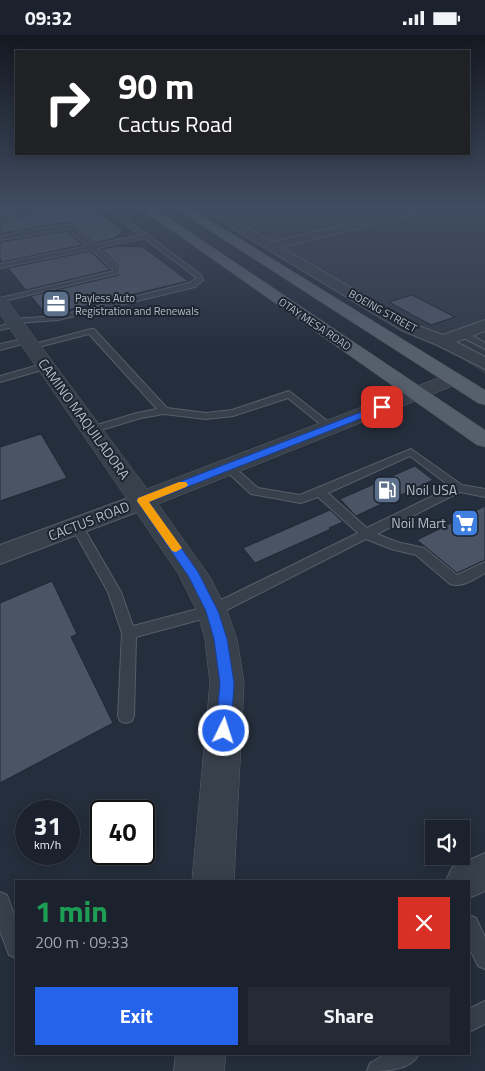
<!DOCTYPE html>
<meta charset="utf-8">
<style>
:root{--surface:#1c222d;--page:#252a35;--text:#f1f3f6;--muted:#a0a4aa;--line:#3a3f49;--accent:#2563eb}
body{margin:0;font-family:"Titillium Web",sans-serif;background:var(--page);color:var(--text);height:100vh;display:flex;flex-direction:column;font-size:19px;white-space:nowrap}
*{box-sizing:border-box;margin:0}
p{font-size:16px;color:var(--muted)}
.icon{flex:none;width:28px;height:28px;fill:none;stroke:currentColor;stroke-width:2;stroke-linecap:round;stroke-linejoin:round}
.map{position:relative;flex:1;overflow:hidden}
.details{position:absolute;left:15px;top:845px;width:455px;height:175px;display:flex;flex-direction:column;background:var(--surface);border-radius:0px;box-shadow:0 2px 12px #0003,0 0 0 1px var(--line)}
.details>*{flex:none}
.banner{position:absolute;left:15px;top:15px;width:455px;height:105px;border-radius:0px;box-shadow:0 2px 12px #0003,0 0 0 1px var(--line);background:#202124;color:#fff;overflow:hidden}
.controls{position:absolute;left:425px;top:785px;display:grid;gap:10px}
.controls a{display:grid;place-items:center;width:45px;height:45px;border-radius:0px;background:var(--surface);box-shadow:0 2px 12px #0003,0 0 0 1px var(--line);font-size:25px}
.speed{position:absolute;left:15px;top:765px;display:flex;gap:10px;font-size:25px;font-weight:700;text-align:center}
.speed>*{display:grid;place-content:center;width:65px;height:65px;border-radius:50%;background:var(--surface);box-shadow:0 2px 12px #0003,0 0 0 1px var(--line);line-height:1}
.speed small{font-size:12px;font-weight:400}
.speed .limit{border:2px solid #111;border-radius:8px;background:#fff;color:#111}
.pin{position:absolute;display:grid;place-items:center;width:42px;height:42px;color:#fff;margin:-21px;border-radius:10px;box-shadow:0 2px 8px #0006}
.me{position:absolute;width:55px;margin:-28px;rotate:4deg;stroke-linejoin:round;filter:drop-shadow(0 0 4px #0008)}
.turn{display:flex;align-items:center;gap:18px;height:105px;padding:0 20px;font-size:22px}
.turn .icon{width:65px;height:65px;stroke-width:2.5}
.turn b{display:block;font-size:35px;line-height:42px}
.round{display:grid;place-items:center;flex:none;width:52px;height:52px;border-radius:0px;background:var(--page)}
.headline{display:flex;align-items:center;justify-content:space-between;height:85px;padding:0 20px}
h1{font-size:30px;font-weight:700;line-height:38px;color:#1e9e55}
.cta{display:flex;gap:10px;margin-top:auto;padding:10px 20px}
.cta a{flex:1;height:58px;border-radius:0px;background:var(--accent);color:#fff;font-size:20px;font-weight:700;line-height:58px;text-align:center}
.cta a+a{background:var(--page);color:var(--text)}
.status{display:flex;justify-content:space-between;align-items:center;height:35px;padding:0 25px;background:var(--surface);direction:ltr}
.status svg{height:14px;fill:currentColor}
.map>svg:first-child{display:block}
.airport{fill:#333b49}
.building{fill:#4b5465;stroke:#1f2733}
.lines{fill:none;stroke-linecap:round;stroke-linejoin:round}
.service-casing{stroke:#565e6a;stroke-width:2}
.minor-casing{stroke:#565e6a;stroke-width:2}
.tertiary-casing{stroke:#565e6a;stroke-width:1}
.primary-casing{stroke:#414955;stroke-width:1}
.service{fill:#38404c;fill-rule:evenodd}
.minor{fill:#38404c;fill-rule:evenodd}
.tertiary{fill:#38404c;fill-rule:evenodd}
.primary{fill:#565f6c;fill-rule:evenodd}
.route{fill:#2563eb;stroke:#184099}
.slow{fill:#f59e0b}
.labels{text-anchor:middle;stroke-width:4;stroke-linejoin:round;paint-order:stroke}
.far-poi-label{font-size:11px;fill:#b4bbc7;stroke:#1d2531;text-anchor:start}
.far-street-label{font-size:11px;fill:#b4bbc7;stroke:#1d2531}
.street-label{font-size:14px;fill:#b4bbc7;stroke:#1d2531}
.poi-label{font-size:14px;fill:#b4bbc7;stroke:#1d2531;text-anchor:start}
</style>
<div class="status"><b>09:32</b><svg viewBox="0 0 49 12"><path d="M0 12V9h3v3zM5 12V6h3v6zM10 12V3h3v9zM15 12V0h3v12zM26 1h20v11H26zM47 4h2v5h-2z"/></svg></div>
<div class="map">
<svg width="485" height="1036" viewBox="0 0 485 1036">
<rect width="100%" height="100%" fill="#252e3c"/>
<!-- airport -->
<polygon class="airport" points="201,173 485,173 485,339 450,316"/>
<!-- building -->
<g class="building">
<polygon points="0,173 41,173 0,180"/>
<polygon points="66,173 93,173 123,196 113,204 94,208 70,188 60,188 0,199 0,188"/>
<polygon points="67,196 83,210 2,227 0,224 0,207"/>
<polygon points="118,211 143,212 188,246 55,278 44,277 31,261 119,240 120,232 101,214"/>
<polygon points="90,216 110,235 26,255 8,233"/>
<polygon points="412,260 455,282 431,290 389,267"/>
<polygon points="41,399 67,443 0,466 0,412"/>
<polygon points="415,431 433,445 356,481 340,464"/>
<polygon points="485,471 485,525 457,538 417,505"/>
<polygon points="330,475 343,487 329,493 331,494 255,528 243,513"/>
<polygon points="52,546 77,599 71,602 113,688 0,748 0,568"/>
</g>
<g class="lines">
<!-- service casing -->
<g class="service-casing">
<g id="service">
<polygon points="52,173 64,173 0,186 0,182"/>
<polygon points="105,173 112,173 201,240 203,245 195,252 58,285 18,288 18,291 0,295 0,291 11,288 10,284 58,281 189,248 197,243 144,203 97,213 119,233 119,238 0,267 0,263 114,236 91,214 0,233 0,229 87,211 68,194 0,205 0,201 60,190 70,190 94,210 140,200"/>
<polygon points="91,294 94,294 167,373 206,378 232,375 289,356 335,392 334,394 326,394 288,363 233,381 206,384 164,379 141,383 91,398 87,397 87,393 137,378 157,374 89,299 31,314 27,311"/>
<polygon points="460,297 466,297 485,308 485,314 460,301"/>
<polygon points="27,303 31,305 30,307 0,315 0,309"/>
<polygon points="46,328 50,331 49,333 0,347 0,341"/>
<path d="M 411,414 L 462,450 L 485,454 L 485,462 L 460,457 L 377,499 L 397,507 L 424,513 L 457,540 L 485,527 L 485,538 C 474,544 463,553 450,549 L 416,520 L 391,514 L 366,504 L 217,580 L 136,602 L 134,681 L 132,686 L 126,688 L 120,686 L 118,681 L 122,598 L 108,557 L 71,491 L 73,488 L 81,488 L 121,557 L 133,591 L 209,571 L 358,498 L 318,462 L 301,468 L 251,459 L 224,434 L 223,432 L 224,430 L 232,430 L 258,453 L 300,460 ZM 410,421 L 451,452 L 367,493 L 328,458 Z"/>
<polygon points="0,857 7,860 16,885 16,923 9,920 0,896"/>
<polygon points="469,880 476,883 485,902 485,934 478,931 469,912"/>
<polygon points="485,966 485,989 469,997 469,974"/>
<path d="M 386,1019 L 419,1019 C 410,1036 386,1036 367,1036 L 370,1028 Z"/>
</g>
</g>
<!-- minor casing -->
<g class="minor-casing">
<g id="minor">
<polygon points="200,173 214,173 272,207 414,173 434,173 432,175 281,212 413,289 443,300 485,285 485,296 456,307 485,322 485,334 437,310 401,295"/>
<polygon points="142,458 150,460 153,466 150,472 0,529 0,510"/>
<polygon points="485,818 485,856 469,863 469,846 446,846 452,833"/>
</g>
</g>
<!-- tertiary casing -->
<g class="tertiary-casing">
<g id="tertiary">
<polygon points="0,262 6,264 147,454 446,340 453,338 460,340 463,344 460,348 158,469 210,542 227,576 237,604 244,648 234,846 192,846 210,648 205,604 197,576 178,538 0,279"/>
<polygon points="176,1019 226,1019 224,1036 174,1036"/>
</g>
</g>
<!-- primary casing -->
<g class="primary-casing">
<g id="primary">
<polygon points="140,173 154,173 485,395 485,412 477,410"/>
<polygon points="175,173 190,173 485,355 485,370 478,368"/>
</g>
</g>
<!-- service -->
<use href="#service" class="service"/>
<!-- minor -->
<use href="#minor" class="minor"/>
<!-- tertiary -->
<use href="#tertiary" class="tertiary"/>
<!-- primary -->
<use href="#primary" class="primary"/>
</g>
<!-- sky -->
<linearGradient id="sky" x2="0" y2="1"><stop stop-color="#141921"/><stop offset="0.54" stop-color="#404c61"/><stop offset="1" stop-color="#404c61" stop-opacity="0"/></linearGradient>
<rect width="485" height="318" fill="url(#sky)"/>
<!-- route -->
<polygon class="route" points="382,369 386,372 385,374 149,467 198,537 218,576 227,604 234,648 231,696 229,701 224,703 218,701 216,696 220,648 214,604 206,576 189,542 137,466 138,463"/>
<!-- slow -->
<polygon class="slow" points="179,447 186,447 188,450 186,452 149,467 182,513 176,517 172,516 137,466 138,463"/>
<!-- icons -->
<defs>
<g id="office-square" transform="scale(1.4375)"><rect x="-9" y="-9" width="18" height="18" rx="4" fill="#5c6f8a" stroke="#1d2531"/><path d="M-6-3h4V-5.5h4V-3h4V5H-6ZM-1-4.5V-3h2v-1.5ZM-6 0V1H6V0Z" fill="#fff"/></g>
<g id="fuel-square" transform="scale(1.4375)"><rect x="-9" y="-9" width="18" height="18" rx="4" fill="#5c6f8a" stroke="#1d2531"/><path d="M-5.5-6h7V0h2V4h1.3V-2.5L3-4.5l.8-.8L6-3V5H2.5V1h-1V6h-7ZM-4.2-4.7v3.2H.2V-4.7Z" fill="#fff"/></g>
<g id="supermarket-square" transform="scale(1.4375)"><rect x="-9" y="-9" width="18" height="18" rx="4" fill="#3f7fe0" stroke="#1d2531"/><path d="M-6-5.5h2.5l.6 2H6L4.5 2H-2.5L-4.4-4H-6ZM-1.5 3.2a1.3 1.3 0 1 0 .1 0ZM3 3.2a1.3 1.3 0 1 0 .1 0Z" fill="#fff"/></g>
</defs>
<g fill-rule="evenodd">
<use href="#office-square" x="56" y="269"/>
<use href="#fuel-square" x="387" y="455"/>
<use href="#supermarket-square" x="465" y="488"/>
</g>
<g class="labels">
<!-- far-poi labels -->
<g class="far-poi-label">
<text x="75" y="267">Payless Auto<tspan x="75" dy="13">Registration and Renewals</tspan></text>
</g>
<!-- far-street labels -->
<g class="far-street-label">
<text transform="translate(383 276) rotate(29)" y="4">BOEING STREET</text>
<text transform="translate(315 289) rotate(34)" y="4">OTAY MESA ROAD</text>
</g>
<!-- street labels -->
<g class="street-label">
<text transform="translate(84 384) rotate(54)" y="5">CAMINO MAQUILADORA</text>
<text transform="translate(89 486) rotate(-21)" y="5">CACTUS ROAD</text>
</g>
<!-- poi labels -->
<g class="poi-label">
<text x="406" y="460">Noil USA</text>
<text x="446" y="493" text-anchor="end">Noil Mart</text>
</g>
</g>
</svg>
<div class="controls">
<a><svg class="icon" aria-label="sound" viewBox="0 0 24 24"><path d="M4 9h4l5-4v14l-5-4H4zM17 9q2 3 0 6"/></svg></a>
</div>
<div class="speed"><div>31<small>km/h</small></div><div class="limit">40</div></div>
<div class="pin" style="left:382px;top:372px;background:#d93025"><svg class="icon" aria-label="arrive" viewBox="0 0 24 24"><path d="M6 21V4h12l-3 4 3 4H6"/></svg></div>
<svg class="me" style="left:224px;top:696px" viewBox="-20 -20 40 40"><circle r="17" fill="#2563eb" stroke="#fff" stroke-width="3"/><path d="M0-11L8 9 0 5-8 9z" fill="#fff"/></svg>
<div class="banner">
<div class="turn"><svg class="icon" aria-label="right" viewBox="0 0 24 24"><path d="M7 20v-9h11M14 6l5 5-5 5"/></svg><div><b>90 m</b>Cactus Road</div></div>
</div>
<section class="details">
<div class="headline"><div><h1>1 min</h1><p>200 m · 09:33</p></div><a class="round" style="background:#d93025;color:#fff"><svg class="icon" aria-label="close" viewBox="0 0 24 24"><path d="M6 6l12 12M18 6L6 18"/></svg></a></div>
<div class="cta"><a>Exit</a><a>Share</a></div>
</section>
</div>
